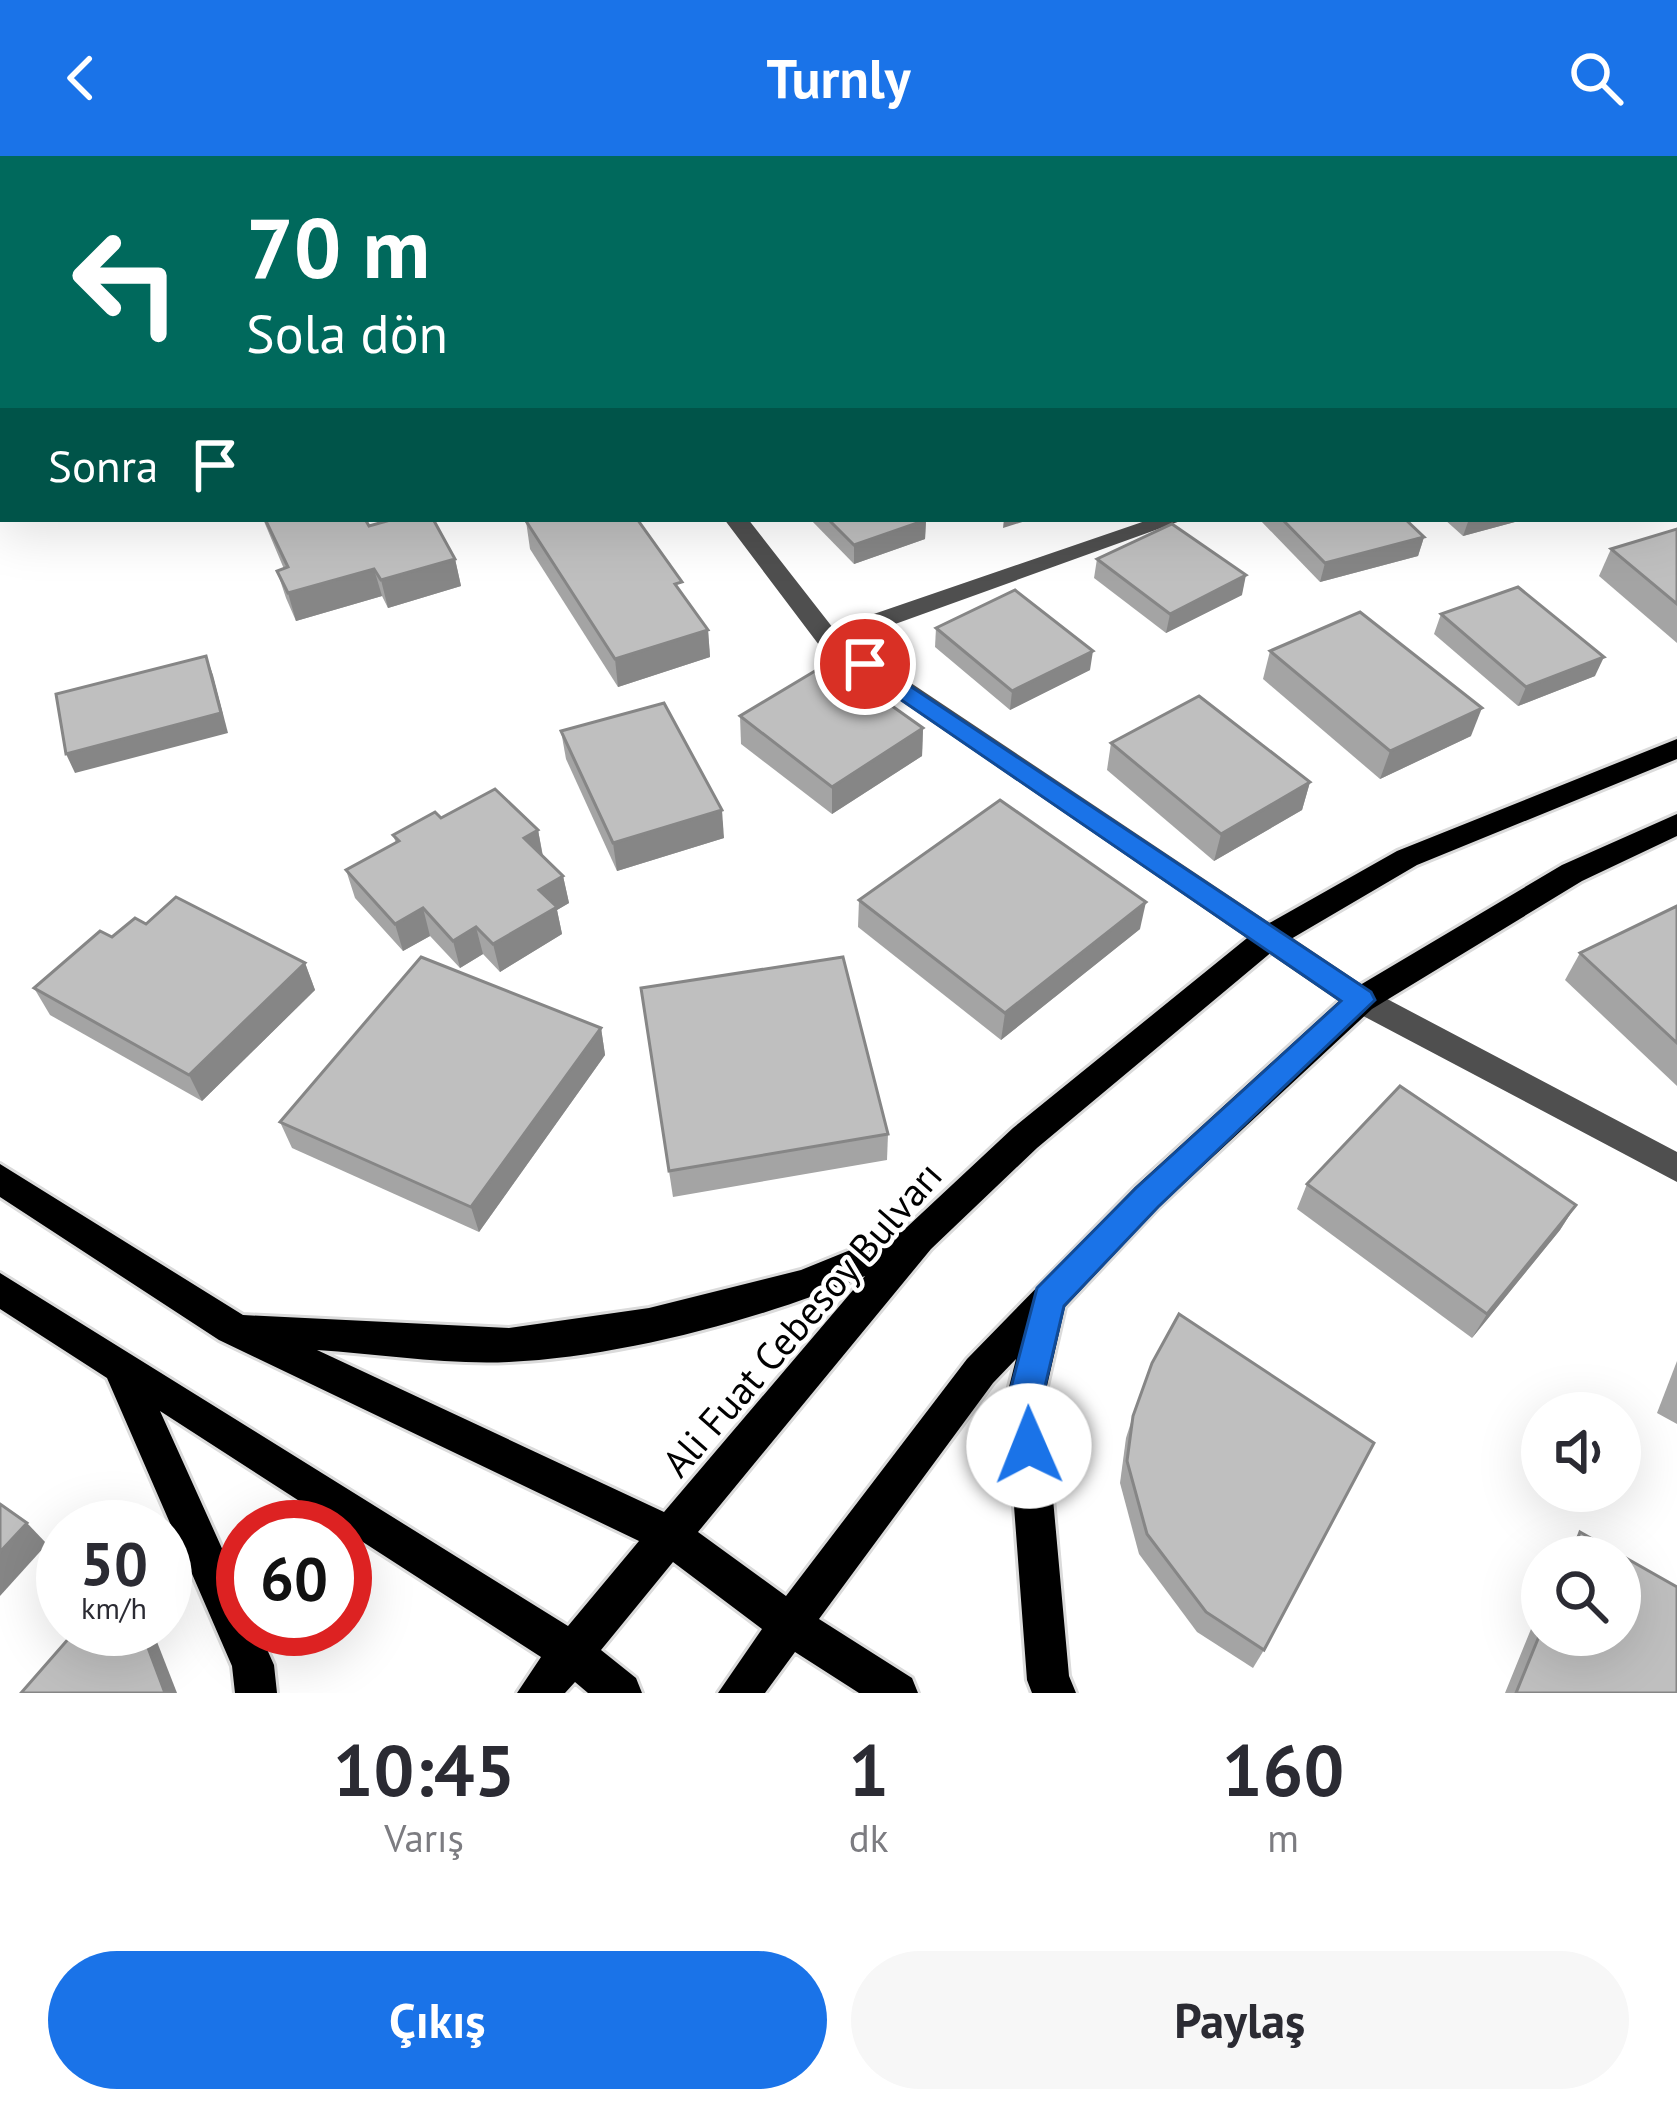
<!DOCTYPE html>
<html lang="tr">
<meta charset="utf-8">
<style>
:root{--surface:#fff;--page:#f7f7f7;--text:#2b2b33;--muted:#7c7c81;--accent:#1a73e8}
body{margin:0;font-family:"PT Sans",sans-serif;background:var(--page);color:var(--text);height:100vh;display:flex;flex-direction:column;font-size:45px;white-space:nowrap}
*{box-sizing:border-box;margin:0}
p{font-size:39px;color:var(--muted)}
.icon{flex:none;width:66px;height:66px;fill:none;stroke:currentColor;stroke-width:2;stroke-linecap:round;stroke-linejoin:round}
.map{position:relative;height:1537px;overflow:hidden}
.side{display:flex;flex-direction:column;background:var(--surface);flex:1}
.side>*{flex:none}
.hud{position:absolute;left:0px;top:0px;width:1677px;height:366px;box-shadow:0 12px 48px #0002;background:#00695c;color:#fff;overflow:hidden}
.fabs{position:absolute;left:1521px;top:1236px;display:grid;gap:24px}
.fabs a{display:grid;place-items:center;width:120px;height:120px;border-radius:50%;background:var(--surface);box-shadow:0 12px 48px #0002;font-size:60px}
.speed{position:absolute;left:36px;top:1344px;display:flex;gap:24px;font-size:60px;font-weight:700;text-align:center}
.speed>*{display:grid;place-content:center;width:156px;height:156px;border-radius:50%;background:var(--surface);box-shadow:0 12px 48px #0002;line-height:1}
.speed small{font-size:30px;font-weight:400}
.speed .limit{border:18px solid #d22;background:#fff;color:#111}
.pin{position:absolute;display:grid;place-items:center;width:102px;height:102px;color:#fff;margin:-51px;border:6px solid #fff;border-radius:50%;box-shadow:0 3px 12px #0007}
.me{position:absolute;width:132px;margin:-66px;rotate:359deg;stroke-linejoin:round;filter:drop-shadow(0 0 9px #0008)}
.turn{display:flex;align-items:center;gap:42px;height:252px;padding:0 48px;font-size:54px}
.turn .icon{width:156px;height:156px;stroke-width:2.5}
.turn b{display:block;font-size:84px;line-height:102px}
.then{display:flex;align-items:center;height:114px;padding:0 48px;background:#0003;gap:24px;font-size:45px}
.eta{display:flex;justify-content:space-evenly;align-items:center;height:204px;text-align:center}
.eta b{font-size:72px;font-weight:800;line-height:84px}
.button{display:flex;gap:24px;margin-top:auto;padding:24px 48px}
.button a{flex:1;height:138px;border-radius:72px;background:var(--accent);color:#fff;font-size:48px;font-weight:800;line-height:138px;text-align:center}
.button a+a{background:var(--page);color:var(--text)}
header{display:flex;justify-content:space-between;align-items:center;height:156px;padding:0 48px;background:var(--accent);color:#fff;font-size:54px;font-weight:800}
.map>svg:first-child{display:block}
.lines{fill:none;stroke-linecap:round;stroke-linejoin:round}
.major-casing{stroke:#dbdbdb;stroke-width:6}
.minor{fill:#4f4f4f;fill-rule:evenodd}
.major{fill:#000;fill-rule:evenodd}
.wall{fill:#a4a4a4}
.shaded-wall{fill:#868686}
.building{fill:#bfbfbf;stroke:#868686;stroke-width:3}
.route{fill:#1a73e8;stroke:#114b97;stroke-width:3}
.labels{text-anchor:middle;stroke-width:9;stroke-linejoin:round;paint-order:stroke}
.street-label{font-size:39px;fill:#000;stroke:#fff}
</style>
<header><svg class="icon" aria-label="back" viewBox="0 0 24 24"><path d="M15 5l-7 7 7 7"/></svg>Turnly<svg class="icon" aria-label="search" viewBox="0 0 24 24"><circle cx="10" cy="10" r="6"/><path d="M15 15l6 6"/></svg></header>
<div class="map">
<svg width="1677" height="1537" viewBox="0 0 1677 1537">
<rect width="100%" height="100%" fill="#fff"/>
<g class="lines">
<!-- major casing -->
<g class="major-casing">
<path id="major" d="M 1677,583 L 1677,603 L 1417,709 L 1279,790 L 1037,992 L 931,1093 L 698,1376 L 786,1440 L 967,1203 L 1135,1031 L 1350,835 L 1562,709 L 1677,658 L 1677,680 L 1582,725 L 1372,853 L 1159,1051 L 1065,1151 L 1044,1243 L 1069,1520 L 1076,1537 L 1032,1537 L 1027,1524 L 1006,1243 L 1016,1203 L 993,1227 L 819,1463 L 912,1522 L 918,1537 L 859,1537 L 795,1496 L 765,1537 L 718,1537 L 762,1473 L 673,1406 L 601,1494 L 636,1522 L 642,1537 L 588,1537 L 575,1526 L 565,1537 L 517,1537 L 541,1501 L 160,1255 L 243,1439 L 243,1473 L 258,1473 L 274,1509 L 277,1537 L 235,1537 L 232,1510 L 107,1222 L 0,1153 L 0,1117 L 568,1470 L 639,1385 L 219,1184 L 0,1041 L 0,1008 L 243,1159 L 509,1172 L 649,1152 L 801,1114 L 907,1071 L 1013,972 L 1257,774 L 1397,695 ZM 865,1120 L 664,1356 L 317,1194 C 380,1198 446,1209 509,1206 C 621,1201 762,1163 865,1120 Z"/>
</g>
<!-- minor -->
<g class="minor">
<polygon points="0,0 9,1 11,3 3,3 0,10"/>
<polygon points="618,0 669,0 616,3"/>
<polygon points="1249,0 1268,0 1270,3 1251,3"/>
<polygon points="1674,342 1677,343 1677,358 1674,357"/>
<polygon points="724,363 748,363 833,472 1151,363 1186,363 848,485 1372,835 1677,996 1677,1026 1350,853 819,489"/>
</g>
<!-- major -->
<use href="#major" class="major"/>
</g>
<!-- wall -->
<g class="wall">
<polygon points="1051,0 1142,0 1141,3 1054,3"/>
<polygon points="1407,0 1527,0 1530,3 1411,3"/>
<polygon points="1544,0 1656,0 1654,3 1548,3"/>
<polygon points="1677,28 1677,83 1674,81 1674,29"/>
<polygon points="1677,104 1677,168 1674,166 1674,105"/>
<polygon points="1677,240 1677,307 1674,304 1674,241"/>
<polygon points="263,363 365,363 369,370 455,403 461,430 388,452 382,440 296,465 286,442 277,415 284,413"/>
<polygon points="810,363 926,363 925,383 854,408"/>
<polygon points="1259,363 1405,363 1424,381 1418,400 1320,426"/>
<polygon points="1444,363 1526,363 1463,380"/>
<polygon points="526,365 684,441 708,474 710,501 618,531 530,393"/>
<polygon points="1677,373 1677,487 1599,420 1611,393"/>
<polygon points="1097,403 1242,439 1166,477 1094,422"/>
<polygon points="1441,458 1595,520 1518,550 1434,478"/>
<polygon points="936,472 1090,514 1010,554 935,491"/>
<polygon points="1270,495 1471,580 1380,623 1263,523"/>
<polygon points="740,560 923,572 922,600 832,658 741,588"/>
<polygon points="561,575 724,682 617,715 566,603"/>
<polygon points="1111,587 1310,626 1302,654 1214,705 1107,614"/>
<polygon points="441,662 538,674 543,700 563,720 569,747 557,754 562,778 500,816 483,798 460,812 430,780 403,795 355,742 346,714 396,687 393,679"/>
<polygon points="859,744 1140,773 1001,884 858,771"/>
<polygon points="1677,750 1677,930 1565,824 1580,797"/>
<polygon points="146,768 305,807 315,834 202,945 50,859 34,832 112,781"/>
<polygon points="641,832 888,978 887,1004 673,1041"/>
<polygon points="601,872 605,899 479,1076 292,992 280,966"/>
<polygon points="1307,1028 1576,1049 1560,1074 1472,1182 1297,1053"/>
<polygon points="1677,1205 1677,1268 1657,1257"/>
<polygon points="1133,1260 1264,1494 1253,1512 1197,1476 1139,1398 1120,1327 1126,1282"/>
<polygon points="1580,1376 1677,1431 1677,1537 1505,1537 1542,1446 1542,1479 1620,1479 1620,1401 1560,1401"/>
</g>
<!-- shaded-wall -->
<g class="shaded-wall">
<polygon points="1127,0 1142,0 1141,3 1107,3"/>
<polygon points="1573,0 1656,0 1654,3 1573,3"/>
<polygon points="3,226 3,258 0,260 0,228"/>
<polygon points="1004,363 1032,363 1003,372"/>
<polygon points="1469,363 1526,363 1463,380"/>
<polygon points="926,364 925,383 854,408 854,389"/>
<polygon points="1424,381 1418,400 1320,426 1325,407"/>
<polygon points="455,403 461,430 388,452 381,424"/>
<polygon points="374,413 382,440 296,465 288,437"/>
<polygon points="1246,419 1242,439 1166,477 1170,458"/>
<polygon points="708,474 710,501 618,531 615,503"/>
<polygon points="1093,495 1090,514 1010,554 1012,535"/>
<polygon points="206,500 213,519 228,577 75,617 66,598"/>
<polygon points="1604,501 1595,520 1518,550 1526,531"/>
<polygon points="1482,552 1471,580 1380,623 1390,595"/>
<polygon points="923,572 922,600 832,658 832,631"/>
<polygon points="1310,626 1302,654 1214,705 1221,678"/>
<polygon points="722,654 724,682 617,715 613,687"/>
<polygon points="538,674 543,702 524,682"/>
<polygon points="563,720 569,747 557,754 562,778 500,816 493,788 539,734"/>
<polygon points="1146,746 1140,773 1001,884 1005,857"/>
<polygon points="423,752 430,780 403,795 395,768"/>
<polygon points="476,771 483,798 460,812 453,785"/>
<polygon points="305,807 315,834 202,945 189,919"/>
<polygon points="601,872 605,899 479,1076 471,1051"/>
<polygon points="1576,1049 1560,1074 1472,1182 1487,1158"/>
<polygon points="27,1367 47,1388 0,1440 0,1396"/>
<polygon points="141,1473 152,1473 177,1537 165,1537"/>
</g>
<!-- building -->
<g class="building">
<polygon points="818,0 906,0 908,3 821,3"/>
<polygon points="951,0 1034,0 1037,3 953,3"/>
<polygon points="1069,0 1127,0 1107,3 1072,3"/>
<polygon points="1326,0 1403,0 1407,3 1330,3"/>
<polygon points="1435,0 1527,0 1530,3 1439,3"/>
<polygon points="1677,28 1677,60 1674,58 1674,29"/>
<polygon points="1677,104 1677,144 1674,142 1674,105"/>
<polygon points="0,164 3,166 3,226 0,228"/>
<polygon points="1677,240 1677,281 1674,278 1674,241"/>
<polygon points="265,363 365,363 369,370 394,363 433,363 455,403 381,424 374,413 288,437 277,415 288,411"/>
<polygon points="534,363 637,363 682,426 675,428 708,474 615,503 526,365"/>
<polygon points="828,363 926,363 926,364 854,389"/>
<polygon points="1282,363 1405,363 1424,381 1325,407"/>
<polygon points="1172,368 1246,419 1170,458 1097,403"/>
<polygon points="1677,373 1677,448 1611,393"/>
<polygon points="1518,431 1604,501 1526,531 1441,458"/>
<polygon points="1015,434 1093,495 1012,535 936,472"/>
<polygon points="1360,456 1482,552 1390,595 1270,495"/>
<polygon points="206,500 221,557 66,598 56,538"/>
<polygon points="830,506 923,572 832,631 740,560"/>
<polygon points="1199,540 1310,626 1221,678 1111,587"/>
<polygon points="664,547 722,654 613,687 561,575"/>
<polygon points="495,633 538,674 524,682 563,720 539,734 557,751 493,788 476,771 453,785 423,752 395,768 346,714 399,685 393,679 435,656 441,662"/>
<polygon points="1000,644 1146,746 1005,857 859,744"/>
<polygon points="176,741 305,807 189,919 34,832 100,775 112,781 135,762 146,768"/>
<polygon points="1677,750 1677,887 1580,797"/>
<polygon points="421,801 601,872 471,1051 280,966"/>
<polygon points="843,801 888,978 669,1015 641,832"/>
<polygon points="1400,930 1576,1049 1487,1158 1307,1028"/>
<polygon points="1179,1158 1374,1287 1264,1494 1206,1456 1147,1378 1127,1305 1133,1260 1152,1207"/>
<polygon points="0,1348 27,1367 0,1396"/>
<polygon points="1580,1376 1677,1431 1677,1537 1516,1537 1542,1473 1542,1479 1620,1479 1620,1401 1571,1401"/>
<polygon points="77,1473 141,1473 165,1537 21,1537"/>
</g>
<!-- route -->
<polygon class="route" points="865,500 1371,836 1375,844 1158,1051 1064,1150 1042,1243 1046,1290 1041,1302 1029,1306 1017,1302 1008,1243 1037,1132 1136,1032 1341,845 856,513 853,508"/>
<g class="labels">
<!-- street labels -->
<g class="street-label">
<text transform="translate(802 1163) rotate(-49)" y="14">Ali Fuat Cebesoy Bulvarı</text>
</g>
</g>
</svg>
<div class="fabs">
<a><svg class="icon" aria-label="sound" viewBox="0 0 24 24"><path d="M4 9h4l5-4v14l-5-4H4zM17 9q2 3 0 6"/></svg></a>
<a><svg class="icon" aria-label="search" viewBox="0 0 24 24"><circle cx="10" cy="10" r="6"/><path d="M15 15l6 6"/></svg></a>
</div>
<div class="speed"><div>50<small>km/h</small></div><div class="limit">60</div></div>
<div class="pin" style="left:865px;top:508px;background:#d93025"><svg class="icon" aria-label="arrive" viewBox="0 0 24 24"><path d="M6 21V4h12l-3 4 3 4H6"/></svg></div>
<svg class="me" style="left:1029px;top:1290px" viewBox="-20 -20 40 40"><circle r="19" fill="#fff"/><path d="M0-13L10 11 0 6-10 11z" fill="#1a73e8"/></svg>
<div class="hud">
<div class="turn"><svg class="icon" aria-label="left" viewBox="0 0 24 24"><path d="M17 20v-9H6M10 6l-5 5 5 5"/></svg><div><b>70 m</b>Sola dön</div></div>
<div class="then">Sonra<svg class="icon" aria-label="arrive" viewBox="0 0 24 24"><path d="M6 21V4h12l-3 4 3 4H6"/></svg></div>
</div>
</div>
<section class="side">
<div class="eta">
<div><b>10:45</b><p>Varış</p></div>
<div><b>1</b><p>dk</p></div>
<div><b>160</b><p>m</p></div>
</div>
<div class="button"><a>Çıkış</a><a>Paylaş</a></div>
</section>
